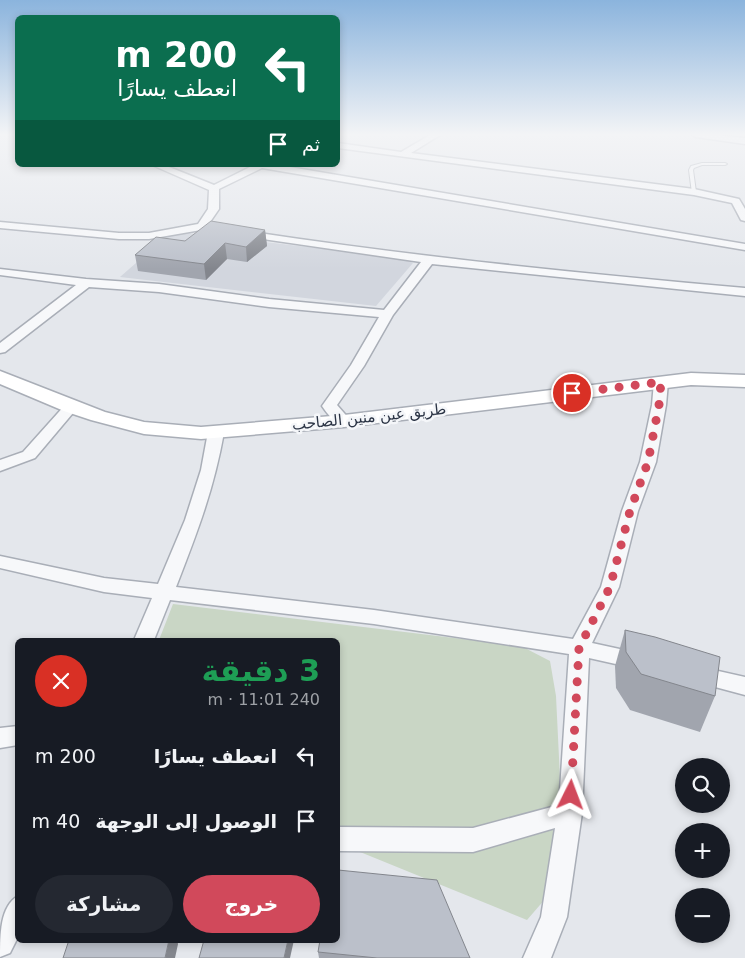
<!DOCTYPE html>
<html lang="ar">
<meta charset="utf-8">
<style>
:root{--surface:#171b24;--page:#242831;--text:#f1f3f6;--muted:#9ea1a6;--accent:#d1495b}
body{margin:0;font-family:"DejaVu Sans","Noto Naskh Arabic",sans-serif;background:var(--page);color:var(--text);direction:rtl;height:100vh;display:flex;flex-direction:column;font-size:19px;white-space:nowrap}
*{box-sizing:border-box;margin:0}
p{font-size:16px;color:var(--muted)}
.icon{flex:none;width:28px;height:28px;fill:none;stroke:currentColor;stroke-width:2;stroke-linecap:round;stroke-linejoin:round}
.map{position:relative;flex:1;overflow:hidden;direction:ltr}
.side{position:absolute;left:15px;top:638px;width:325px;height:305px;display:flex;flex-direction:column;background:var(--surface);border-radius:8px;box-shadow:0 2px 8px #0003;direction:rtl}
.side>*{flex:none}
.guide{position:absolute;left:15px;top:15px;width:325px;height:152px;border-radius:8px;box-shadow:0 2px 8px #0003;direction:rtl;background:#0b6e4f;color:#fff;overflow:hidden}
.fabs{position:absolute;left:675px;top:758px;display:grid;gap:10px}
.fabs a{display:grid;place-items:center;width:55px;height:55px;border-radius:50%;background:var(--surface);box-shadow:0 2px 8px #0003;font-size:25px}
.pin{position:absolute;display:grid;place-items:center;width:42px;height:42px;color:#fff;margin:-21px;border:2px solid #fff;border-radius:50%;box-shadow:0 1px 5px #0007}
.me{position:absolute;width:55px;margin:-28px;rotate:3deg;stroke-linejoin:round;filter:drop-shadow(0 0 4px #0008)}
.turn{display:flex;align-items:center;gap:18px;height:105px;padding:0 20px;font-size:22px}
.turn .icon{width:65px;height:65px;stroke-width:2.5}
.turn b{display:block;font-size:35px;line-height:42px}
.then{display:flex;align-items:center;height:48px;padding:0 20px;background:#0003;gap:10px;font-size:19px}
.round{display:grid;place-items:center;flex:none;width:52px;height:52px;border-radius:26px;background:var(--page)}
.overview{display:flex;align-items:center;justify-content:space-between;height:85px;padding:0 20px}
h1{font-size:30px;font-weight:700;line-height:38px;color:#1e9e55}
.primary-button{display:flex;gap:10px;margin-top:auto;padding:10px 20px}
.primary-button a{flex:1;height:58px;border-radius:30px;background:var(--accent);color:#fff;font-size:20px;font-weight:700;line-height:58px;text-align:center}
.primary-button a+a{background:var(--page);color:var(--text)}
ul{padding:0;list-style:none}
li{display:flex;align-items:center;gap:15px;height:65px;padding:0 20px}
li div{flex:1}
li b{display:block;font-size:19px}
li em{font-style:normal}
.map>svg:first-child{display:block}
.built{fill:#d2d6de}
.green{fill:#c9d6c5}
.lines{fill:none;stroke-linecap:round;stroke-linejoin:round}
.service-casing{stroke:#a9aeb7;stroke-width:2}
.minor-casing{stroke:#a9aeb7;stroke-width:3}
.secondary-casing{stroke:#a9aeb7;stroke-width:3}
.service{fill:#f7f8fa;fill-rule:evenodd}
.minor{fill:#f7f8fa;fill-rule:evenodd}
.secondary{fill:#fff;fill-rule:evenodd}
.wall{fill:#a1a5ae}
.shaded-wall{fill:#83868d}
.building{fill:#bbc0ca;stroke:#83868d}
.route{stroke:#d1495b;stroke-width:9;stroke-dasharray:0 16.2}
.labels{text-anchor:middle;stroke-width:5;stroke-linejoin:round;paint-order:stroke}
.street-label{font-size:15px;fill:#2b3445;stroke:#f4f6f9}
</style>
<div class="map">
<svg width="745" height="958" viewBox="0 0 745 958">
<rect width="100%" height="100%" fill="#e4e7ec"/>
<!-- built -->
<polygon class="built" points="178,232 402,258 413,263 376,306 120,277 169,234"/>
<!-- green -->
<polygon class="green" points="173,604 521,646 550,661 556,696 561,799 546,898 527,920 338,843 338,640 159,640"/>
<g class="lines">
<!-- service casing -->
<g class="service-casing">
<polygon id="service" points="702,163 725,163 727,164 725,165 702,165 694,168 693,170 696,192 692,193 689,170 691,166"/>
</g>
<!-- minor casing -->
<g class="minor-casing">
<g id="minor">
<polygon points="430,135 440,135 411,153 694,189 739,199 745,209 745,221 741,220 732,203 694,195 338,148 338,143 401,152"/>
<polygon points="692,135 717,135 745,138 745,144 696,137"/>
<path d="M 152,165 L 164,165 L 214,185 L 254,165 L 278,165 L 745,244 L 745,250 L 262,168 L 219,189 L 219,209 L 208,225 C 387,254 565,272 745,288 L 745,296 L 432,264 L 393,315 L 364,366 L 337,405 L 351,421 L 349,424 C 337,427 328,415 322,406 L 351,365 L 379,317 L 269,307 L 159,292 L 89,287 L 5,352 L 0,353 L 0,343 L 76,285 L 0,275 L 0,269 L 86,279 L 159,284 L 269,299 L 384,310 L 421,262 L 201,230 L 149,239 L 119,239 L 0,228 L 0,222 L 119,233 L 149,233 L 198,224 L 208,209 L 209,190 Z"/>
<path d="M 661,378 L 668,382 L 666,405 L 656,462 L 638,511 L 619,587 L 592,643 L 638,653 L 645,655 L 648,661 L 645,667 L 638,669 L 589,658 L 582,813 L 567,917 L 551,958 L 523,958 L 541,917 L 555,828 L 473,852 L 338,851 L 338,827 L 473,828 L 559,805 L 569,654 L 374,624 L 170,600 L 154,640 L 134,640 L 152,598 L 104,592 L 0,568 L 0,556 L 104,578 L 158,584 L 185,520 L 201,470 L 208,432 L 211,429 L 221,429 L 224,432 C 214,489 197,533 176,587 L 374,610 L 573,639 L 601,587 L 622,511 L 640,462 L 652,405 L 654,382 Z"/>
<polygon points="71,403 76,404 78,407 35,458 0,471 0,460 23,452 66,404"/>
<polygon points="696,666 745,677 745,695 689,680 686,674 689,668"/>
<polygon points="18,726 18,745 0,748 0,728"/>
<path d="M 18,896 L 18,937 L 10,953 L 0,957 C 0,935 0,906 18,896 Z"/>
</g>
</g>
<!-- secondary casing -->
<g class="secondary-casing">
<polygon id="secondary" points="0,371 105,412 144,422 201,427 344,415 691,373 745,375 745,387 691,385 344,427 201,439 144,434 91,420 64,411 0,384"/>
</g>
<!-- service -->
<use href="#service" class="service"/>
<!-- minor -->
<use href="#minor" class="minor"/>
<!-- secondary -->
<use href="#secondary" class="secondary"/>
</g>
<!-- wall -->
<g class="wall">
<polygon points="265,230 267,246 247,262 227,259 206,280 138,271 135,255 185,241"/>
<polygon points="625,630 715,696 700,732 630,710 616,688 615,666"/>
<polygon points="318,952 470,958 319,958"/>
</g>
<!-- shaded-wall -->
<g class="shaded-wall">
<polygon points="265,230 267,246 247,262 246,247"/>
<polygon points="225,243 227,259 206,280 204,264"/>
<polygon points="169,940 177,940 178,944 175,958 165,958"/>
<polygon points="288,940 294,940 290,958 284,958"/>
</g>
<!-- building -->
<g class="building">
<polygon points="211,221 265,230 246,247 225,243 204,264 135,255 156,237 185,241"/>
<polygon points="625,630 655,637 720,657 715,696 641,674 626,652"/>
<polygon points="338,870 437,880 470,958 377,958 318,952 320,940 338,940"/>
<polygon points="69,940 169,940 165,958 63,958"/>
<polygon points="204,940 288,940 284,958 199,958"/>
</g>
<!-- sky -->
<linearGradient id="sky" x2="0" y2="1"><stop stop-color="#8bb4dd"/><stop offset="0.5" stop-color="#f3f4f6"/><stop offset="1" stop-color="#f3f4f6" stop-opacity="0"/></linearGradient>
<rect width="745" height="269" fill="url(#sky)"/>
<g class="lines">
<!-- route -->
<polyline class="route" points="571,795 579,648 610,587 630,511 648,462 659,405 661,382 572,393"/>
</g>
<g class="labels">
<!-- street labels -->
<g class="street-label">
<text transform="translate(369 417) rotate(-6)" y="5">طريق عين منين الصاحب</text>
</g>
</g>
</svg>
<div class="fabs">
<a><svg class="icon" aria-label="search" viewBox="0 0 24 24"><circle cx="10" cy="10" r="6"/><path d="M15 15l6 6"/></svg></a>
<a>+</a>
<a>−</a>
</div>
<div class="pin" style="left:572px;top:393px;background:#d93025"><svg class="icon" aria-label="arrive" viewBox="0 0 24 24"><path d="M6 21V4h12l-3 4 3 4H6"/></svg></div>
<svg class="me" style="left:571px;top:795px" viewBox="-20 -20 40 40"><path d="M0-17L14 15 0 8-14 15z" fill="#d1495b" stroke="#fff" stroke-width="4"/></svg>
<div class="guide">
<div class="turn"><svg class="icon" aria-label="left" viewBox="0 0 24 24"><path d="M17 20v-9H6M10 6l-5 5 5 5"/></svg><div><b>200 m</b>انعطف يسارًا</div></div>
<div class="then">ثم<svg class="icon" aria-label="arrive" viewBox="0 0 24 24"><path d="M6 21V4h12l-3 4 3 4H6"/></svg></div>
</div>
<section class="side">
<div class="overview"><div><h1>3 دقيقة</h1><p>240 m · 11:01</p></div><a class="round" style="background:#d93025;color:#fff"><svg class="icon" aria-label="close" viewBox="0 0 24 24"><path d="M6 6l12 12M18 6L6 18"/></svg></a></div>
<ul>
<li><svg class="icon" aria-label="left" viewBox="0 0 24 24"><path d="M17 20v-9H6M10 6l-5 5 5 5"/></svg><div><b>انعطف يسارًا</b></div><em>200 m</em></li>
<li><svg class="icon" aria-label="arrive" viewBox="0 0 24 24"><path d="M6 21V4h12l-3 4 3 4H6"/></svg><div><b>الوصول إلى الوجهة</b></div><em>40 m</em></li>
</ul>
<div class="primary-button"><a>خروج</a><a>مشاركة</a></div>
</section>
</div>
